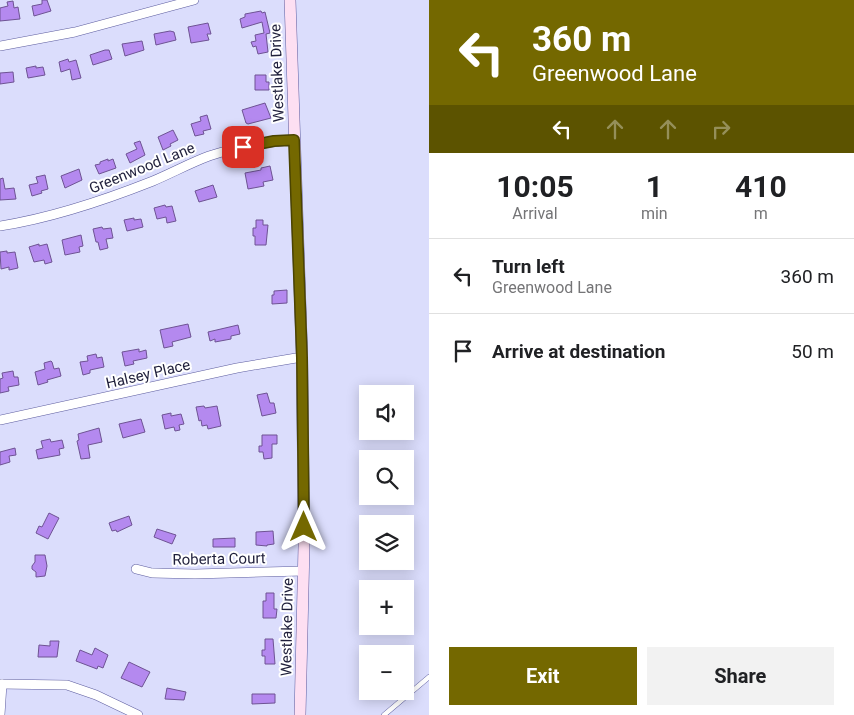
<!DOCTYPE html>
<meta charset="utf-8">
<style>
:root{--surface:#fff;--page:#f2f2f2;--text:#202124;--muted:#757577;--line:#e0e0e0;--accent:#746800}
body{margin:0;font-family:Roboto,sans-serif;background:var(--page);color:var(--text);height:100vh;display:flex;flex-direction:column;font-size:19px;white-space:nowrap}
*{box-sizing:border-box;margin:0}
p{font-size:16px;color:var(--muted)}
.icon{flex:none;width:28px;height:28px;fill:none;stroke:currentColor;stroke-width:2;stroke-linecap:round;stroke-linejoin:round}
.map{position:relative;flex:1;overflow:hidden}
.drawer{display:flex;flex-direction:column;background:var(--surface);width:425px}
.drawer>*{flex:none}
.guide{background:#746800;color:#fff;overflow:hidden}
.fabs{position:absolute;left:359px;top:385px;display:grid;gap:10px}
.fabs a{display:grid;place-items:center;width:55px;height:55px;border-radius:0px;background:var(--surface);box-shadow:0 2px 12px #0003;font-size:25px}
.pin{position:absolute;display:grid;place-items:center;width:42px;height:42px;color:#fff;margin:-21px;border-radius:10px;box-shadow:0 2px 8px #0006}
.me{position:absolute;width:55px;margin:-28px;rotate:0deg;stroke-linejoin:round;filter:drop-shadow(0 0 4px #0008)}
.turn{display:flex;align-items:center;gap:18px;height:105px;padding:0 20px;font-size:22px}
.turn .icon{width:65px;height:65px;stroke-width:2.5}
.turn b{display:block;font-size:35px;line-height:42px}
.lanes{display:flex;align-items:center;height:48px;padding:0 20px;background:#0003;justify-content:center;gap:25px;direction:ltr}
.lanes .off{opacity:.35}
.eta{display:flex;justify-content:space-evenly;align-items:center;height:85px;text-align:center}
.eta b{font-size:30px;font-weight:700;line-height:35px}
.button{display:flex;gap:10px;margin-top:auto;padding:10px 20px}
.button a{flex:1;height:58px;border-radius:0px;background:var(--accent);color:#fff;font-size:20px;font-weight:700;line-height:58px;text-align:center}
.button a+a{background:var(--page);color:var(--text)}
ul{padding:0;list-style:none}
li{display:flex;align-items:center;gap:15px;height:75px;padding:0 20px;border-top:1px solid var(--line)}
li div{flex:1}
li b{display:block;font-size:19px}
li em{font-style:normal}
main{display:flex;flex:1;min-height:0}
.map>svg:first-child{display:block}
.building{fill:#b489ef;stroke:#6e5393}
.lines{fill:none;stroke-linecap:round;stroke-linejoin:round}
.lane-casing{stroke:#5d5d9f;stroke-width:5.5}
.street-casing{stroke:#5d5d9f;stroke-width:10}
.secondary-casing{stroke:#5d5d9f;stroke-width:12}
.lane{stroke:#fff;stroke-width:4.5}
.street{stroke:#fff;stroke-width:9}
.secondary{stroke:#fddff2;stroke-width:11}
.route-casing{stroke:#4b4400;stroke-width:12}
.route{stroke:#746800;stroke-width:9}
.labels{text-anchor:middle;stroke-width:4;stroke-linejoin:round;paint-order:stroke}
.street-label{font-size:15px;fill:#1f1f3b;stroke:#fff}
</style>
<main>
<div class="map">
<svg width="429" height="715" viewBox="0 0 429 715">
<rect width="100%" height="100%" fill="#dbddfc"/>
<!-- building -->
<g class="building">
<polygon points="42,0 47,0 51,11 34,16 32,6 42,4"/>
<polygon points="13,1 14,8 18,7 20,19 0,21 0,8 8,6 7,2"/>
<polygon points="261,11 262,13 265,12 270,33 266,34 268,52 258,54 256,46 253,47 251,42 256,41 255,35 264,33 262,22 242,28 240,19 245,17 245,14"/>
<polygon points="208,23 211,34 207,34 209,40 191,43 188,27"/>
<polygon points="170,31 174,32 176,40 156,45 154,34"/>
<polygon points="142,41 144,50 125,56 122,44"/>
<polygon points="105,50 109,50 112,59 93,65 90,55"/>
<polygon points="68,59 69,62 76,60 81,78 72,80 70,69 61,72 59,62"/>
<polygon points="36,66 36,68 43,67 45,75 28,78 26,68"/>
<polygon points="13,72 14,82 0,84 0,73"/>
<polygon points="255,75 266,75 266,82 269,82 269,90 255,90"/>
<polygon points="265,103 271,118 248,124 246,123 242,110"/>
<polygon points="207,115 211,129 203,131 204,134 195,136 191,124 201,121 200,117"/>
<polygon points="173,130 178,140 170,144 171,146 163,150 158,137"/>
<polygon points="140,141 145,155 130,163 126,154 137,149 134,143"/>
<polygon points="108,159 108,161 113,159 116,168 99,174 95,165 100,164 100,162"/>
<polygon points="270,166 273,180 263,182 264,186 248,189 245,173 261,170 261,168"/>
<polygon points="79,169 82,180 65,188 61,176"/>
<polygon points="45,175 48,189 41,191 42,193 32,196 29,185 38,183 36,177"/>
<polygon points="3,178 5,189 14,188 16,199 0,200 0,179"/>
<polygon points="213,185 217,197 199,202 195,191"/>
<polygon points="165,205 166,207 172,206 176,221 167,223 166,217 157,219 154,208"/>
<polygon points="134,218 134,220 141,219 143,227 127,231 124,220"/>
<polygon points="256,220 263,220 263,225 268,225 266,245 255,245 255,236 253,236 253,228 256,228"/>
<polygon points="102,227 103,229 111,228 113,238 106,239 108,248 100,250 98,242 96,242 93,229"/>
<polygon points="81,235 83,246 79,247 80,252 65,255 62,240"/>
<polygon points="39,244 39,246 47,244 52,262 45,264 44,260 34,262 29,247"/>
<polygon points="7,251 7,253 15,252 18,268 9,270 9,267 1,269 0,252"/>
<polygon points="287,290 287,303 272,304 272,295 274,295 274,291"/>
<polygon points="188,324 191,337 172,342 173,346 164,348 160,330"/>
<polygon points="238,325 240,334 231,336 231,339 215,342 215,339 210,341 208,332"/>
<polygon points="139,349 139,352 146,350 147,358 133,361 134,364 125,366 122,352"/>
<polygon points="96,354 97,358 102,357 104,367 90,370 90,373 83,375 80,362 88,361 87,356"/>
<polygon points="51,361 52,362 54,369 59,368 61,376 47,380 48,382 38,385 35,372 45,369 44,363"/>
<polygon points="13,371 14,377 18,377 19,385 8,387 9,391 0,393 0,379 3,378 2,373"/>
<polygon points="267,393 270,403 274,403 276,413 262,416 257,395"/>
<polygon points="204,406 205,408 217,406 221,426 208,429 207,425 202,426 201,420 199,421 196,407"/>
<polygon points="171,413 171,416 181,414 184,424 179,425 180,430 175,431 174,427 165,429 162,415"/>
<polygon points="141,419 145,432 123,438 119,424"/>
<polygon points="99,428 102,442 88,445 90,458 81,459 77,441 79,440 78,434"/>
<polygon points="262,435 277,435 277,444 272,444 272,458 264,459 263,452 259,452 259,446 262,446"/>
<polygon points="50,439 51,442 62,440 64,448 59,449 60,455 38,459 36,450 43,448 41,441"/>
<polygon points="15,448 16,455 9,456 10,462 0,465 0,452"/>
<polygon points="49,513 59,518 48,539 36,533 39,526 42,527"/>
<polygon points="129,516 132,525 117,532 116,530 112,531 109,523"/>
<polygon points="157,529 176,535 172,544 154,537"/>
<polygon points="273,531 274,544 267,545 267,546 256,545 256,532"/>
<polygon points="235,538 235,547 213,547 213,539"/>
<polygon points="35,555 45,555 47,566 45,576 36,577 36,572 32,569 32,566 35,562"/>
<polygon points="266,593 274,593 274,609 277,609 276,618 263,618 263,601 266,601"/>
<polygon points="265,639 273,639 275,664 265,664 265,656 262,656 262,650 265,650"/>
<polygon points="50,641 59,641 57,657 38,657 39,645 50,646"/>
<polygon points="95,648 108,655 103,668 98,666 97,669 76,661 80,650 92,655"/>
<polygon points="129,662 150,672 142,687 121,678"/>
<polygon points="167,688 186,692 184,700 165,699"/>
<polygon points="252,694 275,694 275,703 252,704"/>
</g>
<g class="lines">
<!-- lane casing -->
<g class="lane-casing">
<polyline id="lane" points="384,715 429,677"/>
</g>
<!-- street casing -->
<g class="street-casing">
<g id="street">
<polyline points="0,46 75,32 194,0"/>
<path d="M 0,226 C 52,218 105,200 153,181 C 172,173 190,163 209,156 C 236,147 266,142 294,140"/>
<polyline points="0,420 237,368 302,357"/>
<polyline points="136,569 152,573 195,574 303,571"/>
<polyline points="0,684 67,685 96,695 138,715"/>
<polyline points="0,715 2,684"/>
</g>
</g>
<!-- secondary casing -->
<g class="secondary-casing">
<polyline id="secondary" points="290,0 302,357 304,546 300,715"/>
</g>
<!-- lane -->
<use href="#lane" class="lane"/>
<!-- street -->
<use href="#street" class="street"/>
<!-- secondary -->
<use href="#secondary" class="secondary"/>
</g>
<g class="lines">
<!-- route casing -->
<g class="route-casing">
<polyline id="route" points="243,147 274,141 294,140 302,358 304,527"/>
</g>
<!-- route -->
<use href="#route" class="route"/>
</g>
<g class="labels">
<!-- street labels -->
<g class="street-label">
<text transform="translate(277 73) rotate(-92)" y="5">Westlake Drive</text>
<text transform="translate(142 168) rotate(-22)" y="5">Greenwood Lane</text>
<text transform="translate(148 374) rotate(-13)" y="5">Halsey Place</text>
<text transform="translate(219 559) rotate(-1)" y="5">Roberta Court</text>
<text transform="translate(287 627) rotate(-89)" y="5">Westlake Drive</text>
</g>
</g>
</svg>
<div class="fabs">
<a><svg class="icon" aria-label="sound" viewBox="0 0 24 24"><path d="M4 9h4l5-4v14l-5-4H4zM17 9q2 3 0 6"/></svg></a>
<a><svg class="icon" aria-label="search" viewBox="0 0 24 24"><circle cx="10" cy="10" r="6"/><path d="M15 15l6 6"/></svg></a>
<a><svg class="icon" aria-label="layers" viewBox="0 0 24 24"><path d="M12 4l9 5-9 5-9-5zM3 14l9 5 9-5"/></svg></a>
<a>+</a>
<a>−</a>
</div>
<div class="pin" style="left:243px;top:147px;background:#d93025"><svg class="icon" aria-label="arrive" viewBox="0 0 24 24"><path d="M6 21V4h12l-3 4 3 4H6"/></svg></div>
<svg class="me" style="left:304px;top:527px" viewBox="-20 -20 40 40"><path d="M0-17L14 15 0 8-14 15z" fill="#746800" stroke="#fff" stroke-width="4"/></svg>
</div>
<section class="drawer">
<div class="guide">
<div class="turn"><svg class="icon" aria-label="left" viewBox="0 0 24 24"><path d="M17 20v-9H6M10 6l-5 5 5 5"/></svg><div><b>360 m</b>Greenwood Lane</div></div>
<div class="lanes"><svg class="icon" aria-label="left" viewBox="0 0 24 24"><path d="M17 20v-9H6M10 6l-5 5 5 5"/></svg><svg class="icon off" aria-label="ahead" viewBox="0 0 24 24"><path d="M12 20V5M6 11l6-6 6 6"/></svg><svg class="icon off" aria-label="ahead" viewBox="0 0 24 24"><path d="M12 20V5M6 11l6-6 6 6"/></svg><svg class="icon off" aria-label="right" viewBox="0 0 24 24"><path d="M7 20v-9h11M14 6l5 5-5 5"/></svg></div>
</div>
<div class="eta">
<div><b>10:05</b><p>Arrival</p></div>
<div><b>1</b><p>min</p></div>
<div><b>410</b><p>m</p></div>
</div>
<ul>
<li><svg class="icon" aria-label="left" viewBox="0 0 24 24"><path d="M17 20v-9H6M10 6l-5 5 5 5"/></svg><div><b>Turn left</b><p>Greenwood Lane</p></div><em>360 m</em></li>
<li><svg class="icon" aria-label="arrive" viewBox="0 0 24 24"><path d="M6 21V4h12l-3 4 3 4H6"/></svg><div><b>Arrive at destination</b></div><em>50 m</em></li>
</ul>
<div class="button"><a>Exit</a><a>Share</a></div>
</section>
</main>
